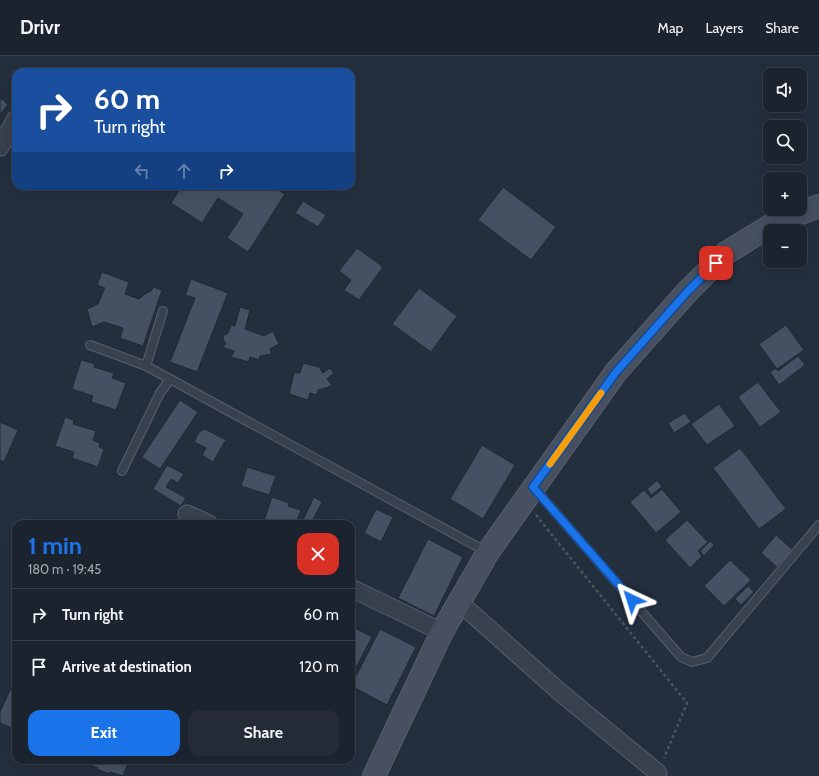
<!DOCTYPE html>
<meta charset="utf-8">
<style>
:root{--surface:#1b232e;--page:#242b36;--text:#f1f3f6;--muted:#a0a4aa;--line:#39404a;--accent:#1a73e8}
body{margin:0;font-family:Cabin,sans-serif;background:var(--page);color:var(--text);height:100vh;display:flex;flex-direction:column;font-size:15px;white-space:nowrap}
*{box-sizing:border-box;margin:0}
p{font-size:13px;color:var(--muted)}
.icon{flex:none;width:22px;height:22px;fill:none;stroke:currentColor;stroke-width:2;stroke-linecap:round;stroke-linejoin:round}
.map{position:relative;flex:1;overflow:hidden}
.sheet{position:absolute;left:12px;top:464px;width:343px;height:244px;display:flex;flex-direction:column;background:var(--surface);border-radius:12px;box-shadow:0 4px 16px #0002,0 0 0 1px var(--line)}
.sheet>*{flex:none}
.banner{position:absolute;left:12px;top:12px;width:343px;height:122px;border-radius:12px;box-shadow:0 4px 16px #0002,0 0 0 1px var(--line);background:#1a4fa0;color:#fff;overflow:hidden}
.tools{position:absolute;left:763px;top:12px;display:grid;gap:8px}
.tools a{display:grid;place-items:center;width:44px;height:44px;border-radius:8px;background:var(--surface);box-shadow:0 4px 16px #0002,0 0 0 1px var(--line);font-size:20px}
.pin{position:absolute;display:grid;place-items:center;width:34px;height:34px;color:#fff;margin:-17px;border-radius:8px;box-shadow:0 2px 6px #0006}
.me{position:absolute;width:44px;margin:-22px;rotate:319deg;stroke-linejoin:round;filter:drop-shadow(0 0 3px #0008)}
.turn{display:flex;align-items:center;gap:14px;height:84px;padding:0 16px;font-size:18px}
.turn .icon{width:52px;height:52px;stroke-width:2.5}
.turn b{display:block;font-size:28px;line-height:34px}
.lanes{display:flex;align-items:center;height:38px;padding:0 16px;background:#0003;justify-content:center;gap:20px;direction:ltr}
.lanes .off{opacity:.35}
.round{display:grid;place-items:center;flex:none;width:42px;height:42px;border-radius:12px;background:var(--page)}
.summary{display:flex;align-items:center;justify-content:space-between;height:68px;padding:0 16px}
h1{font-size:24px;font-weight:700;line-height:30px;color:var(--accent)}
.action{display:flex;gap:8px;margin-top:auto;padding:8px 16px}
.action a{flex:1;height:46px;border-radius:12px;background:var(--accent);color:#fff;font-size:16px;font-weight:700;line-height:46px;text-align:center}
.action a+a{background:var(--page);color:var(--text)}
ul{padding:0;list-style:none}
li{display:flex;align-items:center;gap:12px;height:52px;padding:0 16px;border-top:1px solid var(--line)}
li div{flex:1}
li b{display:block;font-size:15px}
li em{font-style:normal}
header{display:flex;align-items:center;gap:24px;box-sizing:border-box;height:56px;padding:0 20px;background:var(--surface);border-bottom:1px solid var(--line)}
header strong{font-size:19px}
nav{display:flex;gap:22px;margin-inline-start:auto;font-size:14px}
.map>svg:first-child{display:block}
.building{fill:#455162;stroke:#1f2835}
.lines{fill:none;stroke-linecap:round;stroke-linejoin:round}
.lane-casing{stroke:#565f6c;stroke-width:10}
.street-casing{stroke:#565f6c;stroke-width:19}
.secondary-casing{stroke:#565f6c;stroke-width:24}
.path{stroke:#44595c;stroke-width:2.5;stroke-dasharray:3 3;stroke-linecap:butt}
.lane{stroke:#38414e;stroke-width:8}
.street{stroke:#38414e;stroke-width:17}
.secondary{stroke:#465061;stroke-width:22}
.route-casing{stroke:#114b97;stroke-width:10}
.route{stroke:#1a73e8;stroke-width:7}
.slow{stroke:#f59e0b;stroke-width:7}
</style>
<header>
<strong>Drivr</strong>
<nav><a>Map</a><a>Layers</a><a>Share</a></nav>
</header>
<div class="map">
<svg width="819" height="720" viewBox="0 0 819 720">
<rect width="100%" height="100%" fill="#242f3e"/>
<!-- building -->
<g class="building">
<polygon points="2,43 8,49 0,58 0,45"/>
<polygon points="182,130 272,130 285,138 248,196 227,182 243,158 218,142 202,167 171,147"/>
<polygon points="503,131 556,171 531,204 478,164"/>
<polygon points="303,145 326,159 318,171 295,157"/>
<polygon points="357,192 383,211 359,244 344,234 351,224 339,215"/>
<polygon points="102,216 129,226 125,238 139,243 145,238 152,234 153,231 162,234 143,290 120,282 123,272 104,266 92,271 87,253 98,248 105,232 97,229"/>
<polygon points="191,223 228,237 197,316 170,306 195,242 185,239"/>
<polygon points="419,232 457,260 431,296 392,268"/>
<polygon points="240,251 250,254 245,273 264,280 273,275 279,288 270,293 272,298 260,300 259,304 250,301 249,306 231,301 234,295 222,291 226,288 223,283 223,280 228,277 231,269 235,270"/>
<polygon points="786,269 804,294 777,313 759,288"/>
<polygon points="798,300 805,309 779,329 770,316 776,312 778,315"/>
<polygon points="81,304 95,308 94,311 114,317 112,322 126,327 116,354 91,346 93,340 72,333"/>
<polygon points="303,307 319,311 323,317 330,312 334,317 327,323 332,330 318,334 317,339 310,337 308,344 289,338 294,317 300,317"/>
<polygon points="758,326 781,356 760,371 738,341"/>
<polygon points="180,344 198,356 160,413 142,401"/>
<polygon points="719,348 735,370 707,389 691,368"/>
<polygon points="685,357 691,366 674,377 668,367"/>
<polygon points="65,361 74,364 73,368 96,375 93,384 100,387 99,391 104,393 98,411 72,402 74,396 55,390"/>
<polygon points="0,366 18,374 4,406 0,404"/>
<polygon points="205,373 226,384 213,406 202,399 206,392 194,386 199,376"/>
<polygon points="482,389 515,409 483,463 450,443"/>
<polygon points="740,392 786,453 759,473 713,412"/>
<polygon points="167,409 184,418 178,427 171,423 166,431 186,442 181,450 153,433"/>
<polygon points="247,411 276,420 269,439 241,430"/>
<polygon points="657,424 662,431 651,439 647,433"/>
<polygon points="662,433 681,456 656,477 630,446 644,434 651,442"/>
<polygon points="272,441 289,447 288,450 301,454 296,468 263,468"/>
<polygon points="314,441 322,446 311,468 301,468"/>
<polygon points="376,453 393,461 381,486 364,477"/>
<polygon points="687,464 708,486 698,495 702,500 690,512 665,484"/>
<polygon points="776,479 793,494 777,511 761,497"/>
<polygon points="428,483 463,501 434,560 398,542"/>
<polygon points="710,485 714,489 704,500 700,495"/>
<polygon points="730,504 751,524 724,550 704,530"/>
<polygon points="748,530 754,536 741,549 735,543"/>
<polygon points="351,570 372,581 351,621"/>
<polygon points="380,573 416,591 387,649 351,630"/>
<polygon points="10,634 16,637 16,680 12,678 14,673 0,667 0,656"/>
<polygon points="78,704 129,704 123,720 110,716 109,718 97,713 98,712"/>
</g>
<g class="lines">
<!-- lane casing -->
<g class="lane-casing">
<g id="lane">
<polyline points="90,289 146,310 170,323"/>
<polyline points="146,310 163,255"/>
<polyline points="122,415 160,337 170,323 487,496"/>
<polyline points="535,433 681,601 692,606 707,602 819,469"/>
</g>
</g>
<!-- street casing -->
<g class="street-casing">
<g id="street">
<polyline points="0,91 16,63"/>
<polyline points="187,458 209,468"/>
<polyline points="351,532 442,576"/>
<polyline points="458,545 561,637 658,717 656,720"/>
</g>
</g>
<!-- secondary casing -->
<g class="secondary-casing">
<polyline id="secondary" points="374,720 442,576 488,496 616,316 687,236 726,197 775,167 819,150"/>
</g>
<!-- path -->
<polyline class="path" points="536,459 687,647 664,702"/>
<!-- lane -->
<use href="#lane" class="lane"/>
<!-- street -->
<use href="#street" class="street"/>
<!-- secondary -->
<use href="#secondary" class="secondary"/>
</g>
<g class="lines">
<!-- route casing -->
<g class="route-casing">
<polyline id="route" points="632,544 533,431 616,316 687,236 716,207"/>
</g>
<!-- route -->
<use href="#route" class="route"/>
<!-- slow -->
<polyline class="slow" points="550,408 601,337"/>
</g>
</svg>
<div class="tools">
<a><svg class="icon" aria-label="sound" viewBox="0 0 24 24"><path d="M4 9h4l5-4v14l-5-4H4zM17 9q2 3 0 6"/></svg></a>
<a><svg class="icon" aria-label="search" viewBox="0 0 24 24"><circle cx="10" cy="10" r="6"/><path d="M15 15l6 6"/></svg></a>
<a>+</a>
<a>−</a>
</div>
<div class="pin" style="left:716px;top:207px;background:#d93025"><svg class="icon" aria-label="arrive" viewBox="0 0 24 24"><path d="M6 21V4h12l-3 4 3 4H6"/></svg></div>
<svg class="me" style="left:632px;top:544px" viewBox="-20 -20 40 40"><path d="M0-17L14 15 0 8-14 15z" fill="#1a73e8" stroke="#fff" stroke-width="4"/></svg>
<div class="banner">
<div class="turn"><svg class="icon" aria-label="right" viewBox="0 0 24 24"><path d="M7 20v-9h11M14 6l5 5-5 5"/></svg><div><b>60 m</b>Turn right</div></div>
<div class="lanes"><svg class="icon off" aria-label="left" viewBox="0 0 24 24"><path d="M17 20v-9H6M10 6l-5 5 5 5"/></svg><svg class="icon off" aria-label="ahead" viewBox="0 0 24 24"><path d="M12 20V5M6 11l6-6 6 6"/></svg><svg class="icon" aria-label="right" viewBox="0 0 24 24"><path d="M7 20v-9h11M14 6l5 5-5 5"/></svg></div>
</div>
<section class="sheet">
<div class="summary"><div><h1>1 min</h1><p>180 m · 19:45</p></div><a class="round" style="background:#d93025;color:#fff"><svg class="icon" aria-label="close" viewBox="0 0 24 24"><path d="M6 6l12 12M18 6L6 18"/></svg></a></div>
<ul>
<li><svg class="icon" aria-label="right" viewBox="0 0 24 24"><path d="M7 20v-9h11M14 6l5 5-5 5"/></svg><div><b>Turn right</b></div><em>60 m</em></li>
<li><svg class="icon" aria-label="arrive" viewBox="0 0 24 24"><path d="M6 21V4h12l-3 4 3 4H6"/></svg><div><b>Arrive at destination</b></div><em>120 m</em></li>
</ul>
<div class="action"><a>Exit</a><a>Share</a></div>
</section>
</div>
